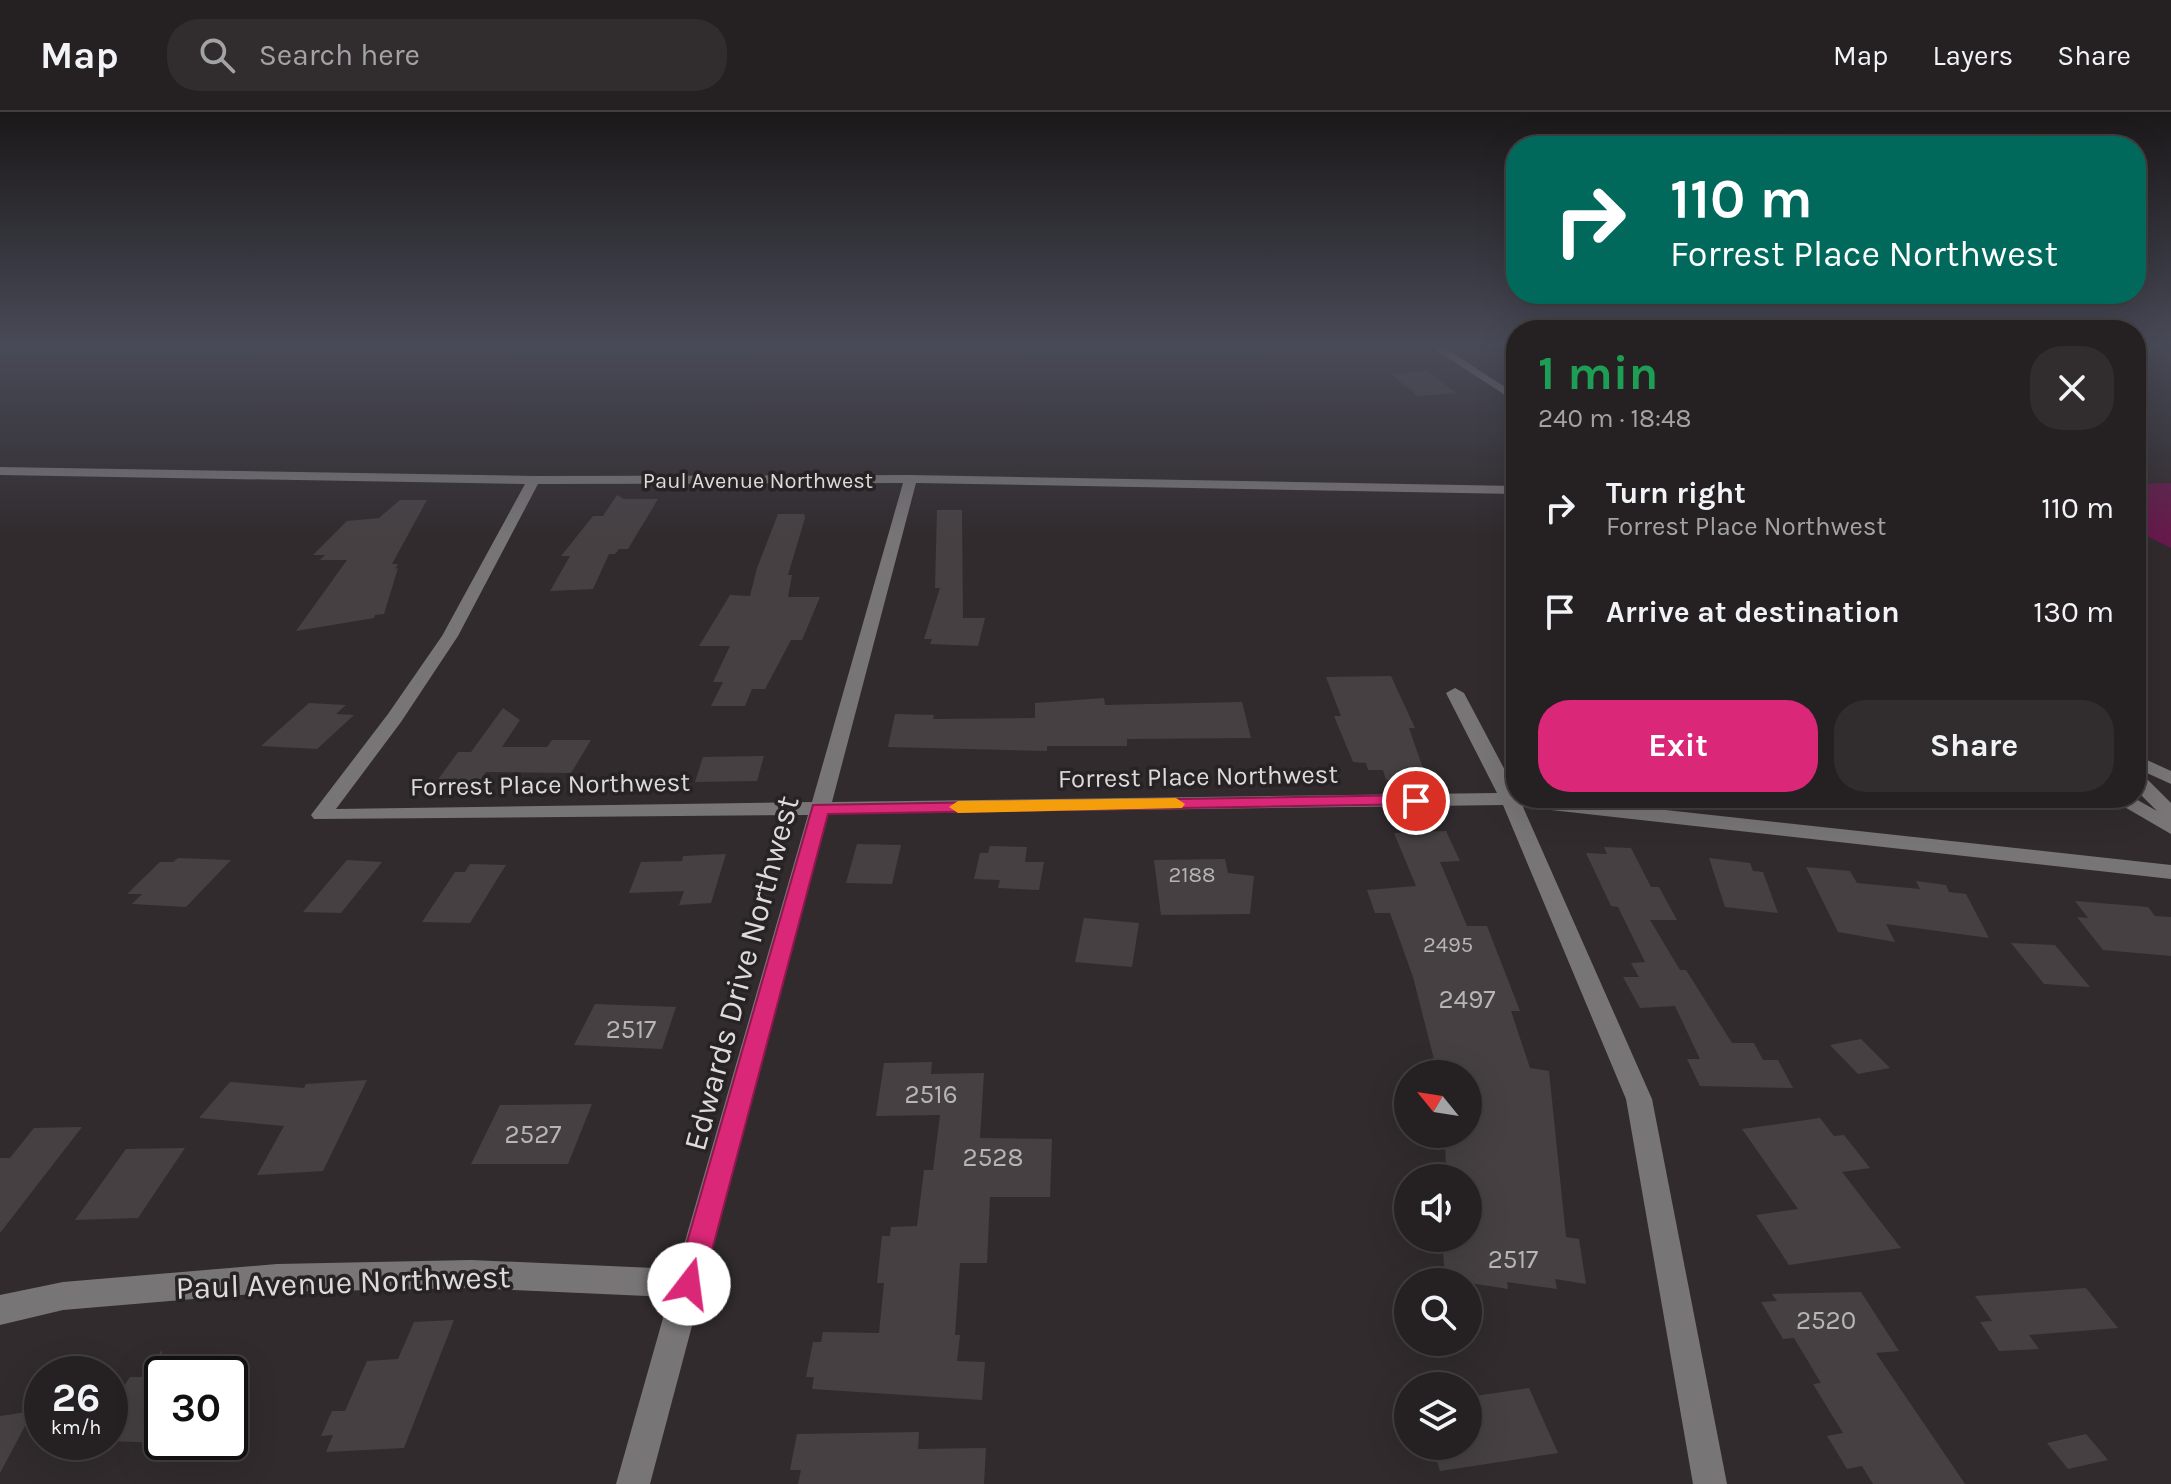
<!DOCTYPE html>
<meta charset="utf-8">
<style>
:root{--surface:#252022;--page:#312d2f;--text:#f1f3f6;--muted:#a3a3a5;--line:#423e40;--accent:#db2777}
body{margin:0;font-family:Karla,sans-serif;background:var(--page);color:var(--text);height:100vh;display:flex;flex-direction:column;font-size:30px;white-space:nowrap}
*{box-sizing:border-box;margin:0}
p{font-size:26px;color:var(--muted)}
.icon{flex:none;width:44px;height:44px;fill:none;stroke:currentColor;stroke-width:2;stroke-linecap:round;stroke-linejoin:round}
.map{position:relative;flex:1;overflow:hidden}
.details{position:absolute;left:1506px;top:208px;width:640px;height:488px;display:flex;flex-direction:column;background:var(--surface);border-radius:32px;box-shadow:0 8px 32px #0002,0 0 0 2px var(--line)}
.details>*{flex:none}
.banner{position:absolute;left:1506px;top:24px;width:640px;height:168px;border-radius:32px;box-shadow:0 8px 32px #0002,0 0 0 2px var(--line);background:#00695c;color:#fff;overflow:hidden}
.needle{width:52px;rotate:300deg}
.buttons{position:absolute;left:1394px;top:948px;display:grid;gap:16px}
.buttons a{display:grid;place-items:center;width:88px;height:88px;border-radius:50%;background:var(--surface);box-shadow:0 8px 32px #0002,0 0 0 2px var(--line);font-size:40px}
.speed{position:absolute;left:24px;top:1244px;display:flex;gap:16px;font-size:40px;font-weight:700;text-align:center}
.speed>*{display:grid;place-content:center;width:104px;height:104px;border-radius:50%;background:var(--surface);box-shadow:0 8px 32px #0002,0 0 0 2px var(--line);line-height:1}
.speed small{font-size:20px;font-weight:400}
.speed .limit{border:4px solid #111;border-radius:12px;background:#fff;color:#111}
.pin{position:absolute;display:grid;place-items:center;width:68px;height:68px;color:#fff;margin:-34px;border:4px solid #fff;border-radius:50%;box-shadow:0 2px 8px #0007}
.me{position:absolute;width:88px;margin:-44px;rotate:15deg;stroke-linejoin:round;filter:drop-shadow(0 0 6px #0008)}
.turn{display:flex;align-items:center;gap:28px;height:168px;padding:0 32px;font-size:36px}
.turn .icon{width:104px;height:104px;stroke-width:2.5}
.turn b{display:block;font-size:56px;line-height:68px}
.round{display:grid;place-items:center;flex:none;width:84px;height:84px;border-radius:32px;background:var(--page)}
.headline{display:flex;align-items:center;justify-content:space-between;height:136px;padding:0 32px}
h1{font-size:48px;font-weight:700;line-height:60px;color:#1e9e55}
.primary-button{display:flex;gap:16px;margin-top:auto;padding:16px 32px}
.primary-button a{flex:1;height:92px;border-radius:32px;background:var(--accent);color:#fff;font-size:32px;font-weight:700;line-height:92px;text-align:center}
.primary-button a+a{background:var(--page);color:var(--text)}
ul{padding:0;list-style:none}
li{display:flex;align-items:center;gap:24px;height:104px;padding:0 32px}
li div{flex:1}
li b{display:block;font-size:30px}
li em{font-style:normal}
header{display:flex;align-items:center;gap:48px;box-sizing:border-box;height:112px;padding:0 40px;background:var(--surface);border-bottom:2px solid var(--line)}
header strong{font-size:38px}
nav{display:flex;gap:44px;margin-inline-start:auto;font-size:28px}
.search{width:560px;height:72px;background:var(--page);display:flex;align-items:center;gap:20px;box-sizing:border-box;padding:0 28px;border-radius:32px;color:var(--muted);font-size:30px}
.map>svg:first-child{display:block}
.green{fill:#671a4c}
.building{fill:#464043}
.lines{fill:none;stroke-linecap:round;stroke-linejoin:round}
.minor{fill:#787577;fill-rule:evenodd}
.route{fill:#db2777;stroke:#8e194d;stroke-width:2}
.slow{fill:#f59e0b}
.labels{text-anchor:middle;stroke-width:7;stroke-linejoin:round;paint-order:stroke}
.far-street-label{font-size:22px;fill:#dddadc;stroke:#272224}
.number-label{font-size:22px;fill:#b7b4b6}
.street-label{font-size:26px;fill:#dddadc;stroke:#272224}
.near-number-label{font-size:26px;fill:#b7b4b6}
.near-street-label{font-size:32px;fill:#dddadc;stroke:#272224}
</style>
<header>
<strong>Map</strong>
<div class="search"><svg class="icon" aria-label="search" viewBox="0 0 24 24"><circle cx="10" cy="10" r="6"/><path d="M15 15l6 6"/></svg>Search here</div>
<nav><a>Map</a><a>Layers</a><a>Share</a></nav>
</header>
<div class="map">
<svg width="2171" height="1372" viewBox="0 0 2171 1372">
<rect width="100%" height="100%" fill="#312b2e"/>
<!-- green -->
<polygon class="green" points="2171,371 2171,436 2136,419 2136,372"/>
<!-- building -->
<g class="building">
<polygon points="1428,259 1456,281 1418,284 1391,262"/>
<polygon points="617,383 624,387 658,387 628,437 619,437 615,442 609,442 593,477 550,479 570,444 561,444 593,404 603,404"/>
<polygon points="400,388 427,388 392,452 398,452 395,457 398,456 384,502 375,503 374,506 296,519 347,448 320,448 325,443 313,443 347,409 379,406"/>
<polygon points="937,398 962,398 963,506 985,506 978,534 930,532 932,527 924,527 940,476 935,476"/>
<polygon points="778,402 804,402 805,406 788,463 792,463 788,485 820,485 802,528 791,528 765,577 752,577 745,594 711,594 723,570 713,570 730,534 699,534 730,483 750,484 757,456"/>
<polygon points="1391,564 1415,616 1409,616 1427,668 1386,668 1383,658 1368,658 1366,651 1353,650 1334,604 1341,604 1326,565"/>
<polygon points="1104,586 1105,593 1242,590 1251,626 1127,627 1127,634 1047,634 1047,639 888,635 895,602 934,603 933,607 1035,606 1035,591"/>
<polygon points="309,591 346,593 336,602 354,603 317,637 261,634"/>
<polygon points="503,596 520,608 502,635 547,635 552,628 591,628 571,661 486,660 480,669 437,669 458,640 471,640"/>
<polygon points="764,644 757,669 695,670 703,645"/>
<polygon points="1446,719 1460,749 1440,750 1467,814 1487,814 1520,899 1511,899 1530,956 1549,959 1566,1125 1579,1127 1586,1172 1555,1167 1557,1177 1507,1170 1508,1177 1445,1167 1442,1126 1468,1126 1468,1066 1446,1066 1445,1022 1468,1022 1468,962 1457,962 1457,954 1435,951 1413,865 1390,801 1375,801 1367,778 1416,774 1394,721"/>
<polygon points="857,732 901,733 892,772 846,771"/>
<polygon points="990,734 1027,735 1025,750 1044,750 1039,778 998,776 1000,768 974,767 980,741 988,741"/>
<polygon points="1604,735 1631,736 1651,775 1659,775 1677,808 1650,808 1680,858 1686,858 1732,931 1754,931 1763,948 1778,948 1793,976 1700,974 1687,947 1700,947 1675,894 1640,896 1623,865 1639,865 1631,851 1645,850 1618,795 1611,794 1586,741 1607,742"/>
<polygon points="726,742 711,791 679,793 684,779 629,781 641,750 682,749 683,744"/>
<polygon points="178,746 231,748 186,795 132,792 142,782 127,782 160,750 173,750"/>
<polygon points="1709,746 1750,751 1753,759 1763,760 1778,801 1725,795"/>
<polygon points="1225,747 1228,761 1254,764 1250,802 1161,803 1154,748"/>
<polygon points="347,748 382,750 341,801 303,800"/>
<polygon points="470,752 506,753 470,811 422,810 455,760 465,760"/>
<polygon points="1806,755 1850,759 1857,771 1920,777 1916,769 1946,773 1949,780 1966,782 1989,826 1886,812 1895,830 1838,820"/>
<polygon points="2075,789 2148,795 2155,804 2171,805 2171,844 2103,838 2077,805 2088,806"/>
<polygon points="1084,806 1139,811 1132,855 1075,850"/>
<polygon points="2011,831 2055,833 2090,875 2044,872"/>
<polygon points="595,892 676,895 662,937 574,933"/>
<polygon points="1861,927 1890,956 1858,962 1830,933"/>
<polygon points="932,950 931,962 984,961 980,1026 1052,1027 1050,1085 990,1085 987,1151 960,1151 955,1223 960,1223 957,1249 985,1250 982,1288 812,1277 814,1265 806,1265 813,1230 821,1230 823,1220 879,1221 884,1171 877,1171 882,1124 890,1124 891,1115 917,1114 924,1058 933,1058 940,1003 876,1004 884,951"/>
<polygon points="367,968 323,1059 257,1063 284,1014 199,1006 230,970 304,976 306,972"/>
<polygon points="592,992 568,1052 471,1052 500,993"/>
<polygon points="1820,1006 1834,1024 1844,1023 1870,1056 1842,1060 1901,1136 1789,1153 1756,1103 1798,1097 1742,1017"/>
<polygon points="82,1015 0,1121 0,1046 10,1046 34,1016"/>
<polygon points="185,1036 138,1106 75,1108 126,1037"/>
<polygon points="2086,1176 2118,1216 2029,1223 2039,1237 1999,1239 1980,1210 1992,1209 1975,1184"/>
<polygon points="1861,1180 1899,1239 1876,1241 1965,1372 1873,1372 1862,1354 1847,1357 1827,1324 1843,1321 1813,1272 1821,1271 1794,1226 1783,1227 1761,1190 1777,1189 1772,1182"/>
<polygon points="454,1208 404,1336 326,1340 333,1323 321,1324 332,1299 345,1299 367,1249 398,1247 414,1210"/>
<polygon points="162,1238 162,1331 110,1329 110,1295 130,1265 143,1265"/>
<polygon points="1529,1276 1558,1341 1440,1359 1432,1334 1468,1334 1468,1285"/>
<polygon points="33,1299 0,1361 0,1304"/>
<polygon points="919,1320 918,1337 986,1336 984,1372 798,1372 801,1358 790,1358 797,1322"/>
<polygon points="2086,1322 2108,1348 2068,1357 2047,1331"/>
</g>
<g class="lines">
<!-- minor -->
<g class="minor">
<polygon points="1428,233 1440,233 1516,282 1516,290"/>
<path d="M 0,355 L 534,364 L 911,363 L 1516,374 L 1516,382 L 916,371 L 832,690 L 1497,681 L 1446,581 L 1455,576 L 1464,581 L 1516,679 L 1516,686 L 1556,686 L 2171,753 L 2171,767 L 1523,695 L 1652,987 L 1727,1372 L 1693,1372 L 1626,987 L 1503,693 L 828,702 L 650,1372 L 616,1372 L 669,1185 L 471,1176 L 277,1180 L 63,1198 L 0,1213 L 0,1183 L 63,1170 L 277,1152 L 471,1148 L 677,1157 L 808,703 L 314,707 L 311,703 L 314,699 L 388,602 L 442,524 L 525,372 L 0,363 ZM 903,371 L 812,690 L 336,697 L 401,610 L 458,524 L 538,372 Z"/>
<polygon points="2136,643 2171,659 2171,672 2136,656"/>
<polygon points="2136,661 2143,663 2171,691 2171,722 2109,686 2134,686 2157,699 2136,678"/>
</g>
</g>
<!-- sky -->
<linearGradient id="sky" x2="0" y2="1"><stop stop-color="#1b1819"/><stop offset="0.55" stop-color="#484a57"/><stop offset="1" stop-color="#484a57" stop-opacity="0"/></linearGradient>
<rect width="2171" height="425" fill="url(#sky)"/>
<!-- route -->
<polygon class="route" points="1416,683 1423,685 1425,689 1423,692 828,702 703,1172 698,1181 689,1185 679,1181 675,1172 813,693"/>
<!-- slow -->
<polygon class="slow" points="1176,686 1185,692 1182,696 958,701 949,695 958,689"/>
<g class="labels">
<!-- far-street labels -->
<g class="far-street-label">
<text x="758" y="376">Paul Avenue Northwest</text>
</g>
<!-- number labels -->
<g class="number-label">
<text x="1192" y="770">2188</text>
<text x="1448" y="840">2495</text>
</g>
<!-- street labels -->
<g class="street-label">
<text transform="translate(1198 664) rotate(-1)" y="9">Forrest Place Northwest</text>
<text transform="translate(550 672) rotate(-1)" y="9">Forrest Place Northwest</text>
</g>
<!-- near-number labels -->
<g class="near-number-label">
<text x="1467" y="896">2497</text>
<text x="631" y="926">2517</text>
<text x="931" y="991">2516</text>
<text x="533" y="1031">2527</text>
<text x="993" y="1054">2528</text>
<text x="1513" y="1156">2517</text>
<text x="1826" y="1217">2520</text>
</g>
<!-- near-street labels -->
<g class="near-street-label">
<text transform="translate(741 861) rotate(-75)" y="11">Edwards Drive Northwest</text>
<text transform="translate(343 1170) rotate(-2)" y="11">Paul Avenue Northwest</text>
</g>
</g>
</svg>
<div class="buttons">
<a><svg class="needle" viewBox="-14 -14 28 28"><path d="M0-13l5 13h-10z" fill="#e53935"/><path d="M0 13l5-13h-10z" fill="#a3a3a5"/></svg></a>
<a><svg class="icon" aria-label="sound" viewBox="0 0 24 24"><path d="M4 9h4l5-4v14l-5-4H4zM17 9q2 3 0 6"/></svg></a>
<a><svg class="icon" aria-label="search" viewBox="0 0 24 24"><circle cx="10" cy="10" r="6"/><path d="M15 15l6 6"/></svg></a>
<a><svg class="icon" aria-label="layers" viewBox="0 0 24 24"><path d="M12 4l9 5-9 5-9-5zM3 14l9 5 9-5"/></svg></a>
</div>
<div class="speed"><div>26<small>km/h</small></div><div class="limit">30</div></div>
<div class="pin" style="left:1416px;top:689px;background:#d93025"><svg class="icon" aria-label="arrive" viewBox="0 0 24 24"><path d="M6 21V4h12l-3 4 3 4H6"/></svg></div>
<svg class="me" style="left:689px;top:1172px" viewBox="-20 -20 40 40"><circle r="19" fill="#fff"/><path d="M0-13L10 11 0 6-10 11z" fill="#db2777"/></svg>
<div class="banner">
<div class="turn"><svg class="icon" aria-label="right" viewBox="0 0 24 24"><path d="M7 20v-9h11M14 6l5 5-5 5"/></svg><div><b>110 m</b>Forrest Place Northwest</div></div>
</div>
<section class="details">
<div class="headline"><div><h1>1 min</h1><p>240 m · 18:48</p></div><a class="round"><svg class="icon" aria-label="close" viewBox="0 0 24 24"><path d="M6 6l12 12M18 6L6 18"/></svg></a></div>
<ul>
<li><svg class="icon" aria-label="right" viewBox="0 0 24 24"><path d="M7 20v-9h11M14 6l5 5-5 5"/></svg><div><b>Turn right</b><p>Forrest Place Northwest</p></div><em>110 m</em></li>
<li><svg class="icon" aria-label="arrive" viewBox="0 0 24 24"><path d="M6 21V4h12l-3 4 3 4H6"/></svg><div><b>Arrive at destination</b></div><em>130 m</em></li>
</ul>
<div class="primary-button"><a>Exit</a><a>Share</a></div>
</section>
</div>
